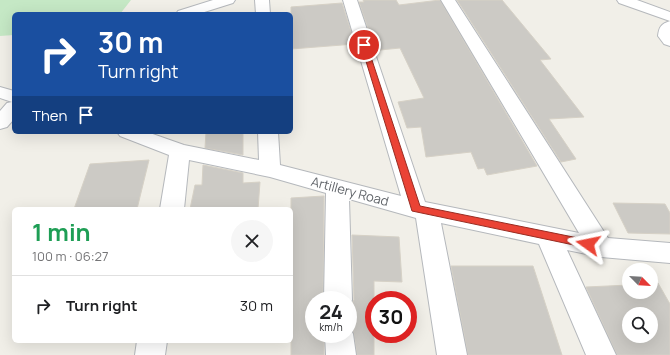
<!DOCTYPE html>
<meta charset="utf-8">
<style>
:root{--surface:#fff;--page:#f6f6f6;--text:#202124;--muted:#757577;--line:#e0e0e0}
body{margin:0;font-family:Manrope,sans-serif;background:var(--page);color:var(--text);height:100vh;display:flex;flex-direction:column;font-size:15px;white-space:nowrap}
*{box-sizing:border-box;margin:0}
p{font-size:13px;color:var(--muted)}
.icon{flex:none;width:22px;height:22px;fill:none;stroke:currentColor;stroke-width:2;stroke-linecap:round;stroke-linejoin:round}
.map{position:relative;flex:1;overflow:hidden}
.panel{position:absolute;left:12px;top:207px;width:281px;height:136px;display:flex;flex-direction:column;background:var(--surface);border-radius:6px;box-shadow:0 4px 16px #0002}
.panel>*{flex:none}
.top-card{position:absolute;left:12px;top:12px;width:281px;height:122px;border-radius:6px;box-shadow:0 4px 16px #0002;background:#1a4fa0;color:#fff;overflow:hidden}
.needle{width:26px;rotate:114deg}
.controls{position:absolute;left:622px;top:263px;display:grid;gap:8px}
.controls a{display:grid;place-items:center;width:36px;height:36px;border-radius:50%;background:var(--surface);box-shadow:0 4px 16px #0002;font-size:20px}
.speed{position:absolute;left:305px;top:291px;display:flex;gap:8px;font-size:20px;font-weight:700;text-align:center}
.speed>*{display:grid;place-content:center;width:52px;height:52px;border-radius:50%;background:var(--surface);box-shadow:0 4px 16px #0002;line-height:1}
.speed small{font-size:10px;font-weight:400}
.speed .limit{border:6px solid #d22;background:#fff;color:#111}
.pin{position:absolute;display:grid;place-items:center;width:34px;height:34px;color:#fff;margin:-17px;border:2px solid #fff;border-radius:50%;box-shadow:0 1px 4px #0007}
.me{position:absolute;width:44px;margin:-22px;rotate:282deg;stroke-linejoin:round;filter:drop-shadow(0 0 3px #0008)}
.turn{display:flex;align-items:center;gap:14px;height:84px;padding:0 20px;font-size:18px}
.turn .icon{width:52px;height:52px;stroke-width:2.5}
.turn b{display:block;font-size:28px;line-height:34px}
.then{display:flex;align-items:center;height:38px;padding:0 20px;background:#0003;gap:8px;font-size:15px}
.round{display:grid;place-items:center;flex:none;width:42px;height:42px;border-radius:21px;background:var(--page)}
.head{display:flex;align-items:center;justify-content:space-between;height:68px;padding:0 20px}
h1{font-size:24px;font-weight:700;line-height:30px;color:#1e9e55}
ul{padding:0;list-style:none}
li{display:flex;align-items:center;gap:12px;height:60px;padding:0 20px;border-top:1px solid var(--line)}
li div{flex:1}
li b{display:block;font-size:15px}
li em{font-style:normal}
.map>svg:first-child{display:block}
.green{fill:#c5e8c5}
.building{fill:#cccac5;stroke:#d6d1c6;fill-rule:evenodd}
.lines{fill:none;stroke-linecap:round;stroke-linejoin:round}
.minor-casing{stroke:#b5b8bc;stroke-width:2}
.minor{fill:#fff;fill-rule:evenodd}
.route{fill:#ea4335;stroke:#982c22}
.labels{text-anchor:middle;stroke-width:3;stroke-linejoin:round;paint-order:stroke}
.street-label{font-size:13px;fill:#5f6368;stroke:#fff}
</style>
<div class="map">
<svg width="670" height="355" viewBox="0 0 670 355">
<rect width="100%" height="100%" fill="#f1efe8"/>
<!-- green -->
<polygon class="green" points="0,0 131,0 120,14 14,14 14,35 0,36"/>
<!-- building -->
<g class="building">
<polygon points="363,0 396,0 399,5 440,0 537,166 487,175 484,168 478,169 471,152 426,157 421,127 407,128 398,102 424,98 400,48 380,50 376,43 373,43 359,2 364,2"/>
<polygon points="457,0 502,0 551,59 540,60 584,117 549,119 576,159 561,162"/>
<polygon points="342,3 355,44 291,49 291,7"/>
<polygon points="206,132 243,132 243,155 205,148"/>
<polygon points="149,160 137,209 74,209 90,164"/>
<polygon points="203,165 243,173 243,183 260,182 258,209 190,209 195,185 202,185"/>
<polygon points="324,196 323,300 314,300 314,334 324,334 324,355 291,355 291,198"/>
<polygon points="613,203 665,204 670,213 670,234 628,233"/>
<polygon points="352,235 399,237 402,282 374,281 374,355 357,355 354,334 348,323 348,309 354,300"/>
<polygon points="451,266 533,266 562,355 468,355"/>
<path d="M 658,283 L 670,304 L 670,355 L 617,355 L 586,287 L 629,285 L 629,292 L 651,292 L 651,284 ZM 629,314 L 651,314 L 651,336 L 629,336 Z"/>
</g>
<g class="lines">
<!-- minor casing -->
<g class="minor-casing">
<g id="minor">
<polygon points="213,0 235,0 233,3 198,14 176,14 178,11"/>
<polygon points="255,0 269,0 270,14 256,14"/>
<polygon points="343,0 357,0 425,202 579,233 441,0 455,0 608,238 670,243 670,263 601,257 567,250 616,355 586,355 539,244 441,223 467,355 437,355 416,218 349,199 352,300 348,308 348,300 324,300 326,193 270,177 189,160 184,209 160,209 169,155 120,136 117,132 147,132 184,145 259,160 258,132 278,132 280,165 401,196"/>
<path d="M 617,0 L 637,0 L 670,12 L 670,46 L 664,44 L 658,36 C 659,27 661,24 670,21 L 619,3 Z"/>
<polygon points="0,87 14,91 14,119 7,127 0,129 0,111 7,103 12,102 0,98"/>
<polygon points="348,324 353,334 356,355 326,355 325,334 348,334"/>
<polygon points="137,341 167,341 165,355 135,355"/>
</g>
</g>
<!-- minor -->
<use href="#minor" class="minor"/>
</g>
<!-- route -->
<polygon class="route" points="362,43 367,45 420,206 588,240 591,241 593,244 591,247 588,248 412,211 361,45"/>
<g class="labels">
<!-- street labels -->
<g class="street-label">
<text transform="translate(350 191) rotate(15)" y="5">Artillery Road</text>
</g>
</g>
</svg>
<div class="controls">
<a><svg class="needle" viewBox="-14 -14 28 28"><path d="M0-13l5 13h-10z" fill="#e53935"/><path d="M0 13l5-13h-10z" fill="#757577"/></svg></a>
<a><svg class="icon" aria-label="search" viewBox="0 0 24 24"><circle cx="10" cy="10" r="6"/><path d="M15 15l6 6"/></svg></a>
</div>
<div class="speed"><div>24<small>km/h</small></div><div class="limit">30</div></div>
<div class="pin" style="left:364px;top:45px;background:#d93025"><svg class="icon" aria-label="arrive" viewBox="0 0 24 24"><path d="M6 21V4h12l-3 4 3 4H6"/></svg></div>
<svg class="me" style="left:588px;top:244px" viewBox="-20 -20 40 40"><path d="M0-17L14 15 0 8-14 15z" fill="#ea4335" stroke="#fff" stroke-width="4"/></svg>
<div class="top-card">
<div class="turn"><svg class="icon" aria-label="right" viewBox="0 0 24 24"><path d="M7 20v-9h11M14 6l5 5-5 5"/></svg><div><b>30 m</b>Turn right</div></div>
<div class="then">Then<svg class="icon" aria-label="arrive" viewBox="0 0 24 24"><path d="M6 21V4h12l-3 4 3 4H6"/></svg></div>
</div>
<section class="panel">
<div class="head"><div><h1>1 min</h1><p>100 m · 06:27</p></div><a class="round"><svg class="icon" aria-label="close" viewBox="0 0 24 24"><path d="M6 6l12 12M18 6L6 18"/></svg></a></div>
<ul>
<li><svg class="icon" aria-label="right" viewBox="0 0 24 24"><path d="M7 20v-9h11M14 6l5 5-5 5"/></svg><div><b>Turn right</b></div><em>30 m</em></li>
</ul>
</section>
</div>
